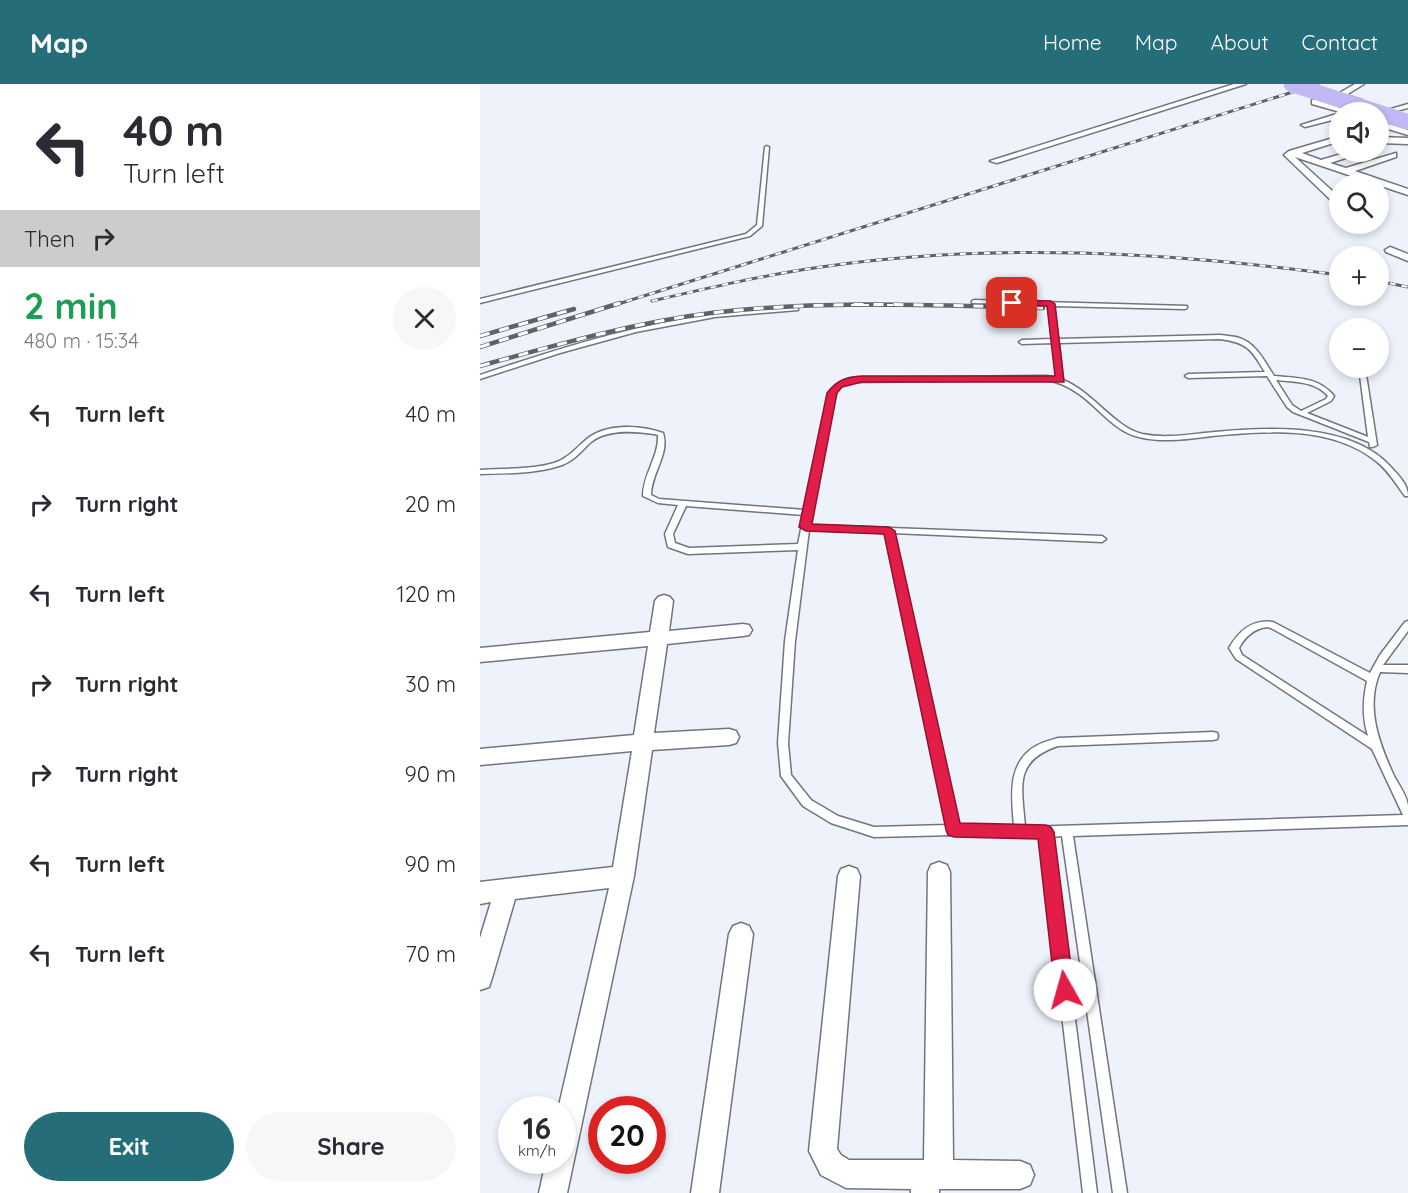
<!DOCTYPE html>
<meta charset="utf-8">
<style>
:root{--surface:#fff;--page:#f7f7f7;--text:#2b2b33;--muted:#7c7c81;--accent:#266d7a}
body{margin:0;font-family:Quicksand,sans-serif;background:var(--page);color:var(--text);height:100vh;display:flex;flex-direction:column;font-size:22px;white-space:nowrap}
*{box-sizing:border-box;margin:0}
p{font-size:20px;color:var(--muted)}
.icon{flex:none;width:33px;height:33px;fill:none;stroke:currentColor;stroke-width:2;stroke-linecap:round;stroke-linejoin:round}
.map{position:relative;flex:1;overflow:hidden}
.details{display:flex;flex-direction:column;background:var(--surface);width:480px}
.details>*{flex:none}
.top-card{background:#fff;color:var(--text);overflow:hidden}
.buttons{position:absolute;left:849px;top:18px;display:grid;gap:12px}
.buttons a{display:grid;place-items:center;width:60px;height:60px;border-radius:50%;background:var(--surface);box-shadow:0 3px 9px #0003;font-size:30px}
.speed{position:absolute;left:18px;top:1012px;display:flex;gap:12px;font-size:30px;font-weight:700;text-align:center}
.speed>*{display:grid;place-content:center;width:78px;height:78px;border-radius:50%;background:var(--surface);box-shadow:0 3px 9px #0003;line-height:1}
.speed small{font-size:15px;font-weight:400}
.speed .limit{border:9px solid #d22;background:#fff;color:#111}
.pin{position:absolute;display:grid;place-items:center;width:51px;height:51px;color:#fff;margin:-26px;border-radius:12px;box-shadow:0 3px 9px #0006}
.me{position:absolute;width:66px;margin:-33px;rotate:353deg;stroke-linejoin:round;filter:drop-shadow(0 0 4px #0008)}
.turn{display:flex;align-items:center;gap:21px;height:126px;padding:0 24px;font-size:27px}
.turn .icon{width:78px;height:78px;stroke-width:2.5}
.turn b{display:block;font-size:42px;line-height:51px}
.then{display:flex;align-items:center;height:57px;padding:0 24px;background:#0003;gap:12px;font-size:22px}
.round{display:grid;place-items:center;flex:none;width:63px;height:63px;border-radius:32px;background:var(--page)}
.summary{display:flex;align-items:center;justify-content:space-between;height:102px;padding:0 24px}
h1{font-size:36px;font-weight:800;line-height:45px;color:#1e9e55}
.action{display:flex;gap:12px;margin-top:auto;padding:12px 24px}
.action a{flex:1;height:69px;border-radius:36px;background:var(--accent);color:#fff;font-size:24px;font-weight:800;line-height:69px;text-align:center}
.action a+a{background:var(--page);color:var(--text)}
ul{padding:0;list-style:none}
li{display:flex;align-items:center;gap:18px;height:90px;padding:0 24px}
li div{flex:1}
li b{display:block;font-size:22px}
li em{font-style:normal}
header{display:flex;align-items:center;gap:36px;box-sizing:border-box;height:84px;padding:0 30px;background:var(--accent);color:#fff}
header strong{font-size:28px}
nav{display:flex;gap:33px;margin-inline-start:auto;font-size:21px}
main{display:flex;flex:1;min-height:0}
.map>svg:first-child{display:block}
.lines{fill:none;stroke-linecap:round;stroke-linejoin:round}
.lane-casing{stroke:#71757d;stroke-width:3}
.street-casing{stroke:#71757d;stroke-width:3}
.lane{fill:#fff;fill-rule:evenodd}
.street{fill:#fff;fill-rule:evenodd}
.rail-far1-casing{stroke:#616268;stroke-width:3}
.rail-casing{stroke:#616268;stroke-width:4.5}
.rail-far1{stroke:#fff;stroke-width:2;stroke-dasharray:6;stroke-linecap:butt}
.rail{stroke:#fff;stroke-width:3;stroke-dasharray:10;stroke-linecap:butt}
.highway-bridge-casing{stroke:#d1d1d2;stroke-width:16;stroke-linecap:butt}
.highway-bridge{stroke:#c1b8f5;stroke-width:15}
.route{fill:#e11d48;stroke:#92132f;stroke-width:1.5}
</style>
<header>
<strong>Map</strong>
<nav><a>Home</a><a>Map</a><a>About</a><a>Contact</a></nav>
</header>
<main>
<section class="details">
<div class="top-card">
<div class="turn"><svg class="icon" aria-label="left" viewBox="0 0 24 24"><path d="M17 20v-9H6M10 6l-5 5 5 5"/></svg><div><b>40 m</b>Turn left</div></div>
<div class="then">Then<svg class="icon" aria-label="right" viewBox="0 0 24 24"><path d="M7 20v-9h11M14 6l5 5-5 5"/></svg></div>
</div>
<div class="summary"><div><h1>2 min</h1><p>480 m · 15:34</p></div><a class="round"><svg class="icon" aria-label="close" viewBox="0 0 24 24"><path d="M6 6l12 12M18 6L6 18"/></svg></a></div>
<ul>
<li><svg class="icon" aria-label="left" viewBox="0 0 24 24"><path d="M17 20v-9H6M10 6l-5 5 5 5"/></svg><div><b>Turn left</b></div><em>40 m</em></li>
<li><svg class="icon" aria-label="right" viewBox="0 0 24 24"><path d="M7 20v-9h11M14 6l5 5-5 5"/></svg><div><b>Turn right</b></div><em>20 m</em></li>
<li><svg class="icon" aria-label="left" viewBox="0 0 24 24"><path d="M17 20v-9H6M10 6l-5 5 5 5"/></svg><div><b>Turn left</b></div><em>120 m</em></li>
<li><svg class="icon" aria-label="right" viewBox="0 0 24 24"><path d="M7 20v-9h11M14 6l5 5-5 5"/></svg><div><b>Turn right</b></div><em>30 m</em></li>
<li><svg class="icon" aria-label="right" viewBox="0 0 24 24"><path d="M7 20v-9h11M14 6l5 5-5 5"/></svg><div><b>Turn right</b></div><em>90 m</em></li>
<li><svg class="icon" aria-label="left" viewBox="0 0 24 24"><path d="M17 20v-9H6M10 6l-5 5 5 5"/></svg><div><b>Turn left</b></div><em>90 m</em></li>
<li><svg class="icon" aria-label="left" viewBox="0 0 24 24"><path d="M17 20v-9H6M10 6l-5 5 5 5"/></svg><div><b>Turn left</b></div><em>70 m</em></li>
</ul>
<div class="action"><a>Exit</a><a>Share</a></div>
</section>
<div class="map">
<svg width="928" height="1109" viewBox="0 0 928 1109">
<rect width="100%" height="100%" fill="#eef2fb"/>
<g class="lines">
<!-- lane casing -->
<g class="lane-casing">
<g id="lane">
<polygon points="287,62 289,63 282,142 270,152 0,219 0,215 266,150 277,141 285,63"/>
<path d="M 494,216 L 707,222 L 707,224 L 705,225 L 574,222 L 578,255 L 740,251 C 746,252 753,252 759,254 C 776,259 785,278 794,292 C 816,294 839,293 854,312 L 851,317 L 827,329 L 888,353 L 879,284 L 885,284 L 897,361 L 893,363 L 890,363 L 889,358 L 813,328 L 807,323 L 787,292 L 708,294 L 705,292 L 708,290 L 785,288 C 771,265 768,259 740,255 L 579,259 L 583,296 C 613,308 634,343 662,350 C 686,355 711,350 735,348 C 789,343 870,339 910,382 C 918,391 928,400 928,412 L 925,412 C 916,400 908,386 896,377 C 851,341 785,347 732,352 C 707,355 683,359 659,353 C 633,347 618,322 596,308 C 587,302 578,298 567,296 L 371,298 L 361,302 L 355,309 L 330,441 L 622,452 L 626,455 L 622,458 L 413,449 L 478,741 L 534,743 C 532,714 526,679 556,662 C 563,658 571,656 578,654 L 733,648 L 737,649 L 738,652 L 737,655 L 733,656 L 578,662 C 533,677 542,703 545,743 L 923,731 L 892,665 L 756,575 L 749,564 C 759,547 772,535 793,538 L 890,589 L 900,571 L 925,538 L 928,537 L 928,547 L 903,581 L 928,581 L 928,589 L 900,588 C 885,623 899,659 914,692 C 919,701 927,712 928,722 C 928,728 928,735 928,741 L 593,752 L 647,1109 L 633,1109 L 582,752 L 572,753 L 617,1109 L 603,1109 L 561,753 L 474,751 L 394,753 L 351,739 L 323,722 L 301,692 L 298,659 L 305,557 L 318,466 L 208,470 L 188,463 L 185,450 L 198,421 L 178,419 L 163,412 C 163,390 179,373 178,351 L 174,350 C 154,347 127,345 111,358 C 101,367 95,376 82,381 C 56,390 27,389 0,390 L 0,386 C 24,384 50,386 74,379 C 89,374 96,364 107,355 C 126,339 161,341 183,349 C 190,370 171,389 171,411 L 179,415 L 325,426 L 349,309 L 357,300 L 370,294 L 567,292 L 577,294 L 573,259 L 542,260 L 539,258 L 542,256 L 572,255 L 568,221 L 492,219 L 492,217 ZM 796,296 C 815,298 835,297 848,312 L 846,315 L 821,327 L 812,321 ZM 206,422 L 324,431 L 318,460 L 209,464 L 195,459 L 193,450 ZM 329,446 L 405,449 L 468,741 L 394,743 L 358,732 L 331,716 L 311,691 L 308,659 L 315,557 ZM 787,543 L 791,544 L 887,597 C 883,615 882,633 888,652 L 762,571 L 759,564 C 765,553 773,545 787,543 Z"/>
<path d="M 316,223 L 318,224 L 318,226 L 235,233 L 156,248 L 80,269 L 0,295 L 0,291 C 77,265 154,241 234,230 C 261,226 289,225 316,223 Z"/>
</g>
</g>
<!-- street casing -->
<g class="street-casing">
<g id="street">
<polygon points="754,0 766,0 517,79 510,77"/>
<polygon points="875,0 884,0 866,11 882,16 882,20 856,11"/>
<polygon points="832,16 838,16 871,28 860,28 832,20"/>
<polygon points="928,20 928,24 908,29 904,27"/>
<polygon points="860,29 860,34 825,43 821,41"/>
<polygon points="898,37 928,46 928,51 898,42"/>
<polygon points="860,52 860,57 822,69 841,76 868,68 879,68 878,70 850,79 866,84 916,69 916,73 875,87 928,105 928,111 815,73 860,114 860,123 857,122 804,71 809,67"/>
<polygon points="898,53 928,54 928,60 898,59"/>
<polygon points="910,163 928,170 928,177 906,168 905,166"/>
<polygon points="184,511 190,513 193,517 189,547 263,540 269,541 272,546 269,551 263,552 187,560 174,649 249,645 256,647 259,653 256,659 249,661 172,666 154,792 87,1109 59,1109 66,1077 82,1077 82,1026 78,1026 129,804 35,815 12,894 9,903 0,906 0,854 11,818 0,820 0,798 133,783 152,667 0,681 0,665 154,651 168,562 0,578 0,564 170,548 175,517 178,513"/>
<polygon points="459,778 467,781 470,788 473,1076 540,1077 550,1081 554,1091 550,1101 540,1105 459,1105 459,1109 431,1109 431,1105 366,1104 341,1091 329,1067 358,792 361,785 369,782 377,785 380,792 357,1065 361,1071 369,1076 444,1076 448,788 451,781"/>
<polygon points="261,839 269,842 273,850 239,1109 211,1109 249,850 253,842"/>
</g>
</g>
<!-- lane -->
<use href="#lane" class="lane"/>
<!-- street -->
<use href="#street" class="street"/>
<!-- rail-far1 casing -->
<g class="rail-far1-casing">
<g id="rail-far1">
<polyline points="898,197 928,203"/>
<path d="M 172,217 C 228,204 284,191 341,183 C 514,158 688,168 860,191"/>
<polyline points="135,221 838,0"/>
<polyline points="371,221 414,221"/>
</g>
</g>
<!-- rail casing -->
<g class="rail-casing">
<g id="rail">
<polyline points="0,252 94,225"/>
<polyline points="0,263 140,219"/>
<path d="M 0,282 C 76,261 152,239 231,229 C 341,216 452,221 563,224"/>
</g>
</g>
<!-- rail-far1 -->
<use href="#rail-far1" class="rail-far1"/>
<!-- rail -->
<use href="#rail" class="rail"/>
<!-- highway-bridge casing -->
<g class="highway-bridge-casing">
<polyline id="highway-bridge" points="811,0 928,38"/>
</g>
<!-- highway-bridge -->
<use href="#highway-bridge" class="highway-bridge"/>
</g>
<!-- route -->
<path class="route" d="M 532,216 L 571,217 L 575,220 L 584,298 L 382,298 L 362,303 L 357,309 L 332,440 L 409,443 L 415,447 L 480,739 L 566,741 L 571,743 L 574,748 L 594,906 L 591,913 L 585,915 L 578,913 L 575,906 L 558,755 L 474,753 L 468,751 L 466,746 L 404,450 L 326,447 L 319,443 L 347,309 C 357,296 366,293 382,292 L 575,292 L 567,222 L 529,221 L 529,217 Z"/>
</svg>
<div class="buttons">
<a><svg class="icon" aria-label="sound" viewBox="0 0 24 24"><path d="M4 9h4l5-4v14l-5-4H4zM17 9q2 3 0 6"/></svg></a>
<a><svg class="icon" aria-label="search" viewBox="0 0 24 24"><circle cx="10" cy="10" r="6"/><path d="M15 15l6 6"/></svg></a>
<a>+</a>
<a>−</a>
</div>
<div class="speed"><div>16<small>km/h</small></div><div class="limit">20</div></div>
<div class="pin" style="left:532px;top:219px;background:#d93025"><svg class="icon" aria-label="arrive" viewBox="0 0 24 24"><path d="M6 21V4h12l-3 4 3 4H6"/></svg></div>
<svg class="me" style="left:585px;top:906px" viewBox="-20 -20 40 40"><circle r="19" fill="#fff"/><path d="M0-13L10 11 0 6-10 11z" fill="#e11d48"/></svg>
</div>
</main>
